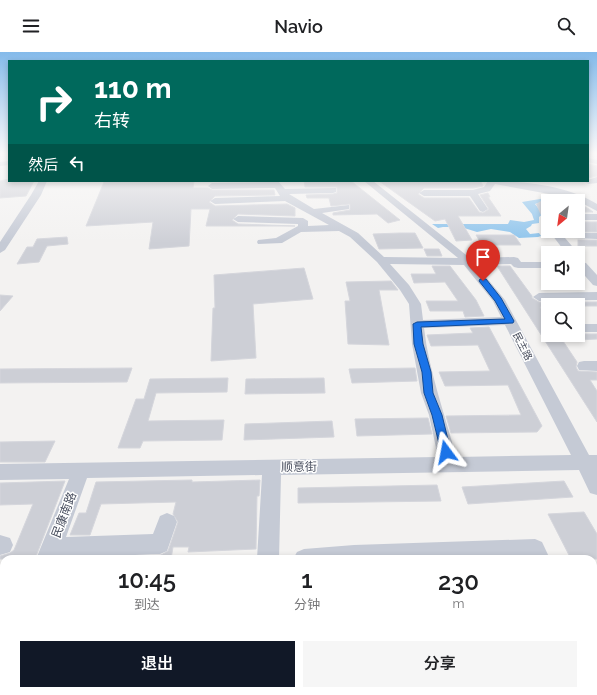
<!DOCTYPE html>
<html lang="zh">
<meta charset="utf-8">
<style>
:root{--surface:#fff;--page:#f6f6f6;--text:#202124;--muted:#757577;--accent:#111827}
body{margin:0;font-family:Raleway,"Noto Sans SC",sans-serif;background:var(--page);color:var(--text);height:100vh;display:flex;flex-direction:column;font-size:15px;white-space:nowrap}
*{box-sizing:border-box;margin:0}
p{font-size:13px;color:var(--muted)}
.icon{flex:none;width:22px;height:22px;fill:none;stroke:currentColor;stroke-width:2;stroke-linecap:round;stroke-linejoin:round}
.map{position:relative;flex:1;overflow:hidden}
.side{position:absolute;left:0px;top:503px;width:597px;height:140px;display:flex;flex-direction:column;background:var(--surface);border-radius:12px 12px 0 0;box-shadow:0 2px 6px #0003}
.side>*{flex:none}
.hud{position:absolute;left:8px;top:8px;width:581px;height:122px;border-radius:0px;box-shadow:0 2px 6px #0003;background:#00695c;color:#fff;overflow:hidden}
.needle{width:26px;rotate:209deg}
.fabs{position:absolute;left:541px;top:142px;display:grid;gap:8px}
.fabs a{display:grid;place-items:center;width:44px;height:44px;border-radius:0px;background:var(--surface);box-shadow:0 2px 6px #0003;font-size:20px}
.pin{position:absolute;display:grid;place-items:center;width:34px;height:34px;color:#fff;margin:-41px -17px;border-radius:50% 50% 50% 0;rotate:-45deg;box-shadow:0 0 4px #0007}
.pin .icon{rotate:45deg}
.me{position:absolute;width:44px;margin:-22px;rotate:347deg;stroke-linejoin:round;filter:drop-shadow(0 0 3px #0008)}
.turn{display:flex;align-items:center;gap:14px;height:84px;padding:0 20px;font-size:18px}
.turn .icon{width:52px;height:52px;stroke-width:2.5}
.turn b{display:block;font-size:28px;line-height:34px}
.then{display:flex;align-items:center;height:38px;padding:0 20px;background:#0003;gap:8px;font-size:15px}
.eta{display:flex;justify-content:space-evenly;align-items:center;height:68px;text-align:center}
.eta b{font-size:24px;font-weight:600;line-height:28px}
.button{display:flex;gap:8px;margin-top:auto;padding:8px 20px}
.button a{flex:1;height:46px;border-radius:0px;background:var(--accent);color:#fff;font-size:16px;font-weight:600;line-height:46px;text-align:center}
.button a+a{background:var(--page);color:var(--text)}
header{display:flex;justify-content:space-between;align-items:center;height:52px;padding:0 20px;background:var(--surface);font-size:18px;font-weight:600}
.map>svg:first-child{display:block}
.water{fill:#8ec4ec}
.building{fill:#cdcfd6;stroke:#d5d6dc}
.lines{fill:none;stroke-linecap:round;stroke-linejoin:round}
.minor{fill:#c5cad5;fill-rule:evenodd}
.route{fill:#1a73e8;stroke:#114b97}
.labels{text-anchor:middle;stroke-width:3;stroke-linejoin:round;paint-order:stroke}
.street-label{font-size:10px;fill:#494f5f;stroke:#fff}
.near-street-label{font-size:12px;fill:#494f5f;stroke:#fff}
</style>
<header><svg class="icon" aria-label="menu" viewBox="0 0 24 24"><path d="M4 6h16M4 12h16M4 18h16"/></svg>Navio<svg class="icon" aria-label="search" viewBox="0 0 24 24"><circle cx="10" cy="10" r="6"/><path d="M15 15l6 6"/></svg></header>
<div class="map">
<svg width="597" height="643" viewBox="0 0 597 643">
<rect width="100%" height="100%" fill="#f3f2f1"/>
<!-- water -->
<polygon class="water" points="546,146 545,149 535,152 543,162 539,165 539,171 532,172 531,174 526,177 530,182 539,181 541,184 538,185 519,186 510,180 491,177 477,180 461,175 443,175 438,176 432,172 508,172 510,168 524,170 534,168 532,162 522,150"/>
<!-- building -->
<g class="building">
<polygon points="588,112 597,114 597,124 588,126"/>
<polygon points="9,127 9,129 34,129 26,144 0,146 0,129"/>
<polygon points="129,129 194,129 193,136 208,136 212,138 274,138 275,143 215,144 209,150 215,154 287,152 295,156 295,164 238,162 232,168 238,172 295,174 206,174 210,157 191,157 189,194 149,197 153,170 86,174 104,130"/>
<polygon points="304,129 351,129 400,168 388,171 377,162 333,163 333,161 350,158 350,152 331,154 329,146 307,146 306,143 333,142 337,141 337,135 305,135"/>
<polygon points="379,129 481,130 483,134 473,136 424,136 418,142 424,146 469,146 479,160 483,161 489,157 480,143 488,141 490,145 488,145 501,164 458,164 472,188 456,189 445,167 435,169"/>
<polygon points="578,151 589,157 593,160 578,160"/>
<rect x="578" y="170" width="19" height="10"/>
<polygon points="400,181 415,181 423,196 379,197 373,182"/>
<polygon points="476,183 514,183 521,193 482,193"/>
<polygon points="67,185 68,192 47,194 39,210 17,212 27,195 33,195 37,187"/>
<rect x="578" y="188" width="19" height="6"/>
<polygon points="424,197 439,197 442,204 427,204"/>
<polygon points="432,214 450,214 476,248 484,264 465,265 463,259 430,259 426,249 458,249 445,230 414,231 411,222 436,222"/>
<polygon points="497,214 510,214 532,244 532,246 539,250 548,250 548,255 540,255 548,267 548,283 559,283 577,310 576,315 578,319 597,320 597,328 590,328 597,339 597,370"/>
<polygon points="304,216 313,247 253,252 256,306 211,309 213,256 215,256 214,223"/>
<polygon points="391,229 398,238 379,238 389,293 348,292 345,249 350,249 346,230"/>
<polygon points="0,243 13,244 0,259"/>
<rect x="578" y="250" width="19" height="4"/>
<polygon points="489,275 542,374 537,380 451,381 446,364 521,363 508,333 445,334 439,320 490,319 478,293 431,294 427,283 473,281 470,276"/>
<polygon points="578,282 597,282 597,287 578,288"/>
<polygon points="132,316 127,330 0,331 0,317"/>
<polygon points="415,316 417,329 352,331 349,317"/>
<polygon points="228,326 227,340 156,341 148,369 224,368 222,388 143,389 140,396 118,396 136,347 144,347 150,327"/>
<polygon points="324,326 325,341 245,342 246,327"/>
<polygon points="428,366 432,382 357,384 355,367"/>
<polygon points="332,369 334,385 244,388 245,372"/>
<polygon points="55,389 45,410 0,410 0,390"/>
<polygon points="192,428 192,430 260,428 259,444 257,444 256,497 188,500 189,495 173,495 171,507 73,507 161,503 168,499 178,470 173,462 176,450 101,452 90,483 70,483 79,461 86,461 96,430"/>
<polygon points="65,429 35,507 0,507 0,504 10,501 14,498 33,452 0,453 0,431"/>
<polygon points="564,429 573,445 468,452 462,435"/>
<polygon points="437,433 441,449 298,451 298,436"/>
<polygon points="584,460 597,482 597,507 571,507 548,462"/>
</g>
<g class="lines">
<!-- minor -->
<g class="minor">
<polygon points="588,106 597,108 597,112 588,110"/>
<polygon points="9,109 9,113 0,114 0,110"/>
<polygon points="597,125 597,131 588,132 584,129"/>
<polygon points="39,129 47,129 41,143 5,198 0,201 0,190 31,143"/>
<path d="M 270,129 L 278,129 L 285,137 L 336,136 L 336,140 L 333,141 L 289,142 L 314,157 L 349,153 L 349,157 L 322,161 L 358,181 L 384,205 L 458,206 L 364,129 L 373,129 L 470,206 L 514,205 L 518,206 L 521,210 L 548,210 L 548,216 L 518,216 L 514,215 L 511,212 L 476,213 L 505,248 L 589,403 L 597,403 L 597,443 L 590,441 L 579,418 L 281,423 L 279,507 L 257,507 L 262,423 L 87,426 L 66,485 L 153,482 L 160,464 L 167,461 L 174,464 L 177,470 L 167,499 L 160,502 L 36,507 L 69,427 L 0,428 L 0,412 L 438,405 L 429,363 L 421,341 L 412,292 L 409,252 L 400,238 L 377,210 L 350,185 L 339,179 L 301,180 L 282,191 L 258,192 L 257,190 L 258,188 L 276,186 L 298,174 L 298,172 L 238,170 L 233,167 L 238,164 L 303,166 L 308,169 L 308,174 L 329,173 L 285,149 L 215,152 L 210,149 L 215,146 L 280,144 L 275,136 L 212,137 L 208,134 L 212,131 L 271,130 ZM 390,212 L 464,213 L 493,249 L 501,265 L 423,268 L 421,252 L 409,233 ZM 505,273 L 571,403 L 456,405 C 445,362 429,320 424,276 Z"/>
<path d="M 488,129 C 523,129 567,133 597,152 L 597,159 L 578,149 L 560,144 L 495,132 L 490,139 L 478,142 L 488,157 L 483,160 L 480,159 L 470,144 L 424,144 L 419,141 L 424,138 L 473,138 L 484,135 Z"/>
<polygon points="541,149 544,150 548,157 548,171 543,168 536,152"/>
<rect x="578" y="162" width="19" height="6"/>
<polygon points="549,179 559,179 578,201 566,201"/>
<polygon points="578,181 597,181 597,187 574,186 573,184"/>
<polygon points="578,210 586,211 597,223 597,234 593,233 578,216"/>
<polygon points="597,240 597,248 539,249 533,245 539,241"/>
<rect x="578" y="272" width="19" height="8"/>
<polygon points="584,309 597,309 597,319 579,318 577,314 579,310"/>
<polygon points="0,483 10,486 13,493 10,500 0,503"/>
<polygon points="535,487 542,490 550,507 293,507 297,500 304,497 354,493"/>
<rect x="593" y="600" width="4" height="24"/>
<polygon points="4,609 4,639 10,639 4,643 0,643 0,610"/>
<rect x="359" y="639" width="26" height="4"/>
</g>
</g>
<!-- sky -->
<linearGradient id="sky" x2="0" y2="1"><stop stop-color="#84baea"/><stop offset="0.53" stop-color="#faf9f9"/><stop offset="1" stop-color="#faf9f9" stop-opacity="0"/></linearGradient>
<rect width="597" height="191" fill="url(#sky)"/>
<!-- route -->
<polygon class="route" points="480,227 486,227 501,246 514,269 513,271 421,275 423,292 431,320 433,341 442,363 451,400 446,404 441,400 432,363 424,341 422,320 414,292 413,272 417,270 505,267 495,249 479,229"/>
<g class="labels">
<!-- street labels -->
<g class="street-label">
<text transform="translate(523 294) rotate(63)" y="4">民主路</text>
</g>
<!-- near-street labels -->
<g class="near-street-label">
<text transform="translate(299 415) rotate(-1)" y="4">顺意街</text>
<text transform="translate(64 463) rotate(-69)" y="4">民康南路</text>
</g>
</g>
</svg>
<div class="fabs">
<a><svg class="needle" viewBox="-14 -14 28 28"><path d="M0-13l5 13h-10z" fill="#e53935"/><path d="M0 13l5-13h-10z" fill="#757577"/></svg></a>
<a><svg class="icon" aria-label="sound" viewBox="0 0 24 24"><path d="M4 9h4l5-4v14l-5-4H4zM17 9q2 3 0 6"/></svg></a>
<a><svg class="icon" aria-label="search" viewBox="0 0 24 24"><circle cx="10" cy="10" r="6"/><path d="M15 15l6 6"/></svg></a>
</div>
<div class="pin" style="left:483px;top:229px;background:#d93025"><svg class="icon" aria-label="arrive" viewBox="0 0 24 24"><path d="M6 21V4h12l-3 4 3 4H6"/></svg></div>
<svg class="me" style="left:446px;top:400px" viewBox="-20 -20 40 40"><path d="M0-17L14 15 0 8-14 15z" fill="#1a73e8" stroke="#fff" stroke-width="4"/></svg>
<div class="hud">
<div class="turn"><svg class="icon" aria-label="right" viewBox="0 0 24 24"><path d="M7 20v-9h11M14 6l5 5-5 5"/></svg><div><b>110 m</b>右转</div></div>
<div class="then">然后<svg class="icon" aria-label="left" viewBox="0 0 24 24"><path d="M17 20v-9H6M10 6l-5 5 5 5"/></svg></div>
</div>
<section class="side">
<div class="eta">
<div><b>10:45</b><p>到达</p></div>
<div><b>1</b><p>分钟</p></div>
<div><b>230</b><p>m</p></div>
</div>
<div class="button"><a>退出</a><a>分享</a></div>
</section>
</div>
